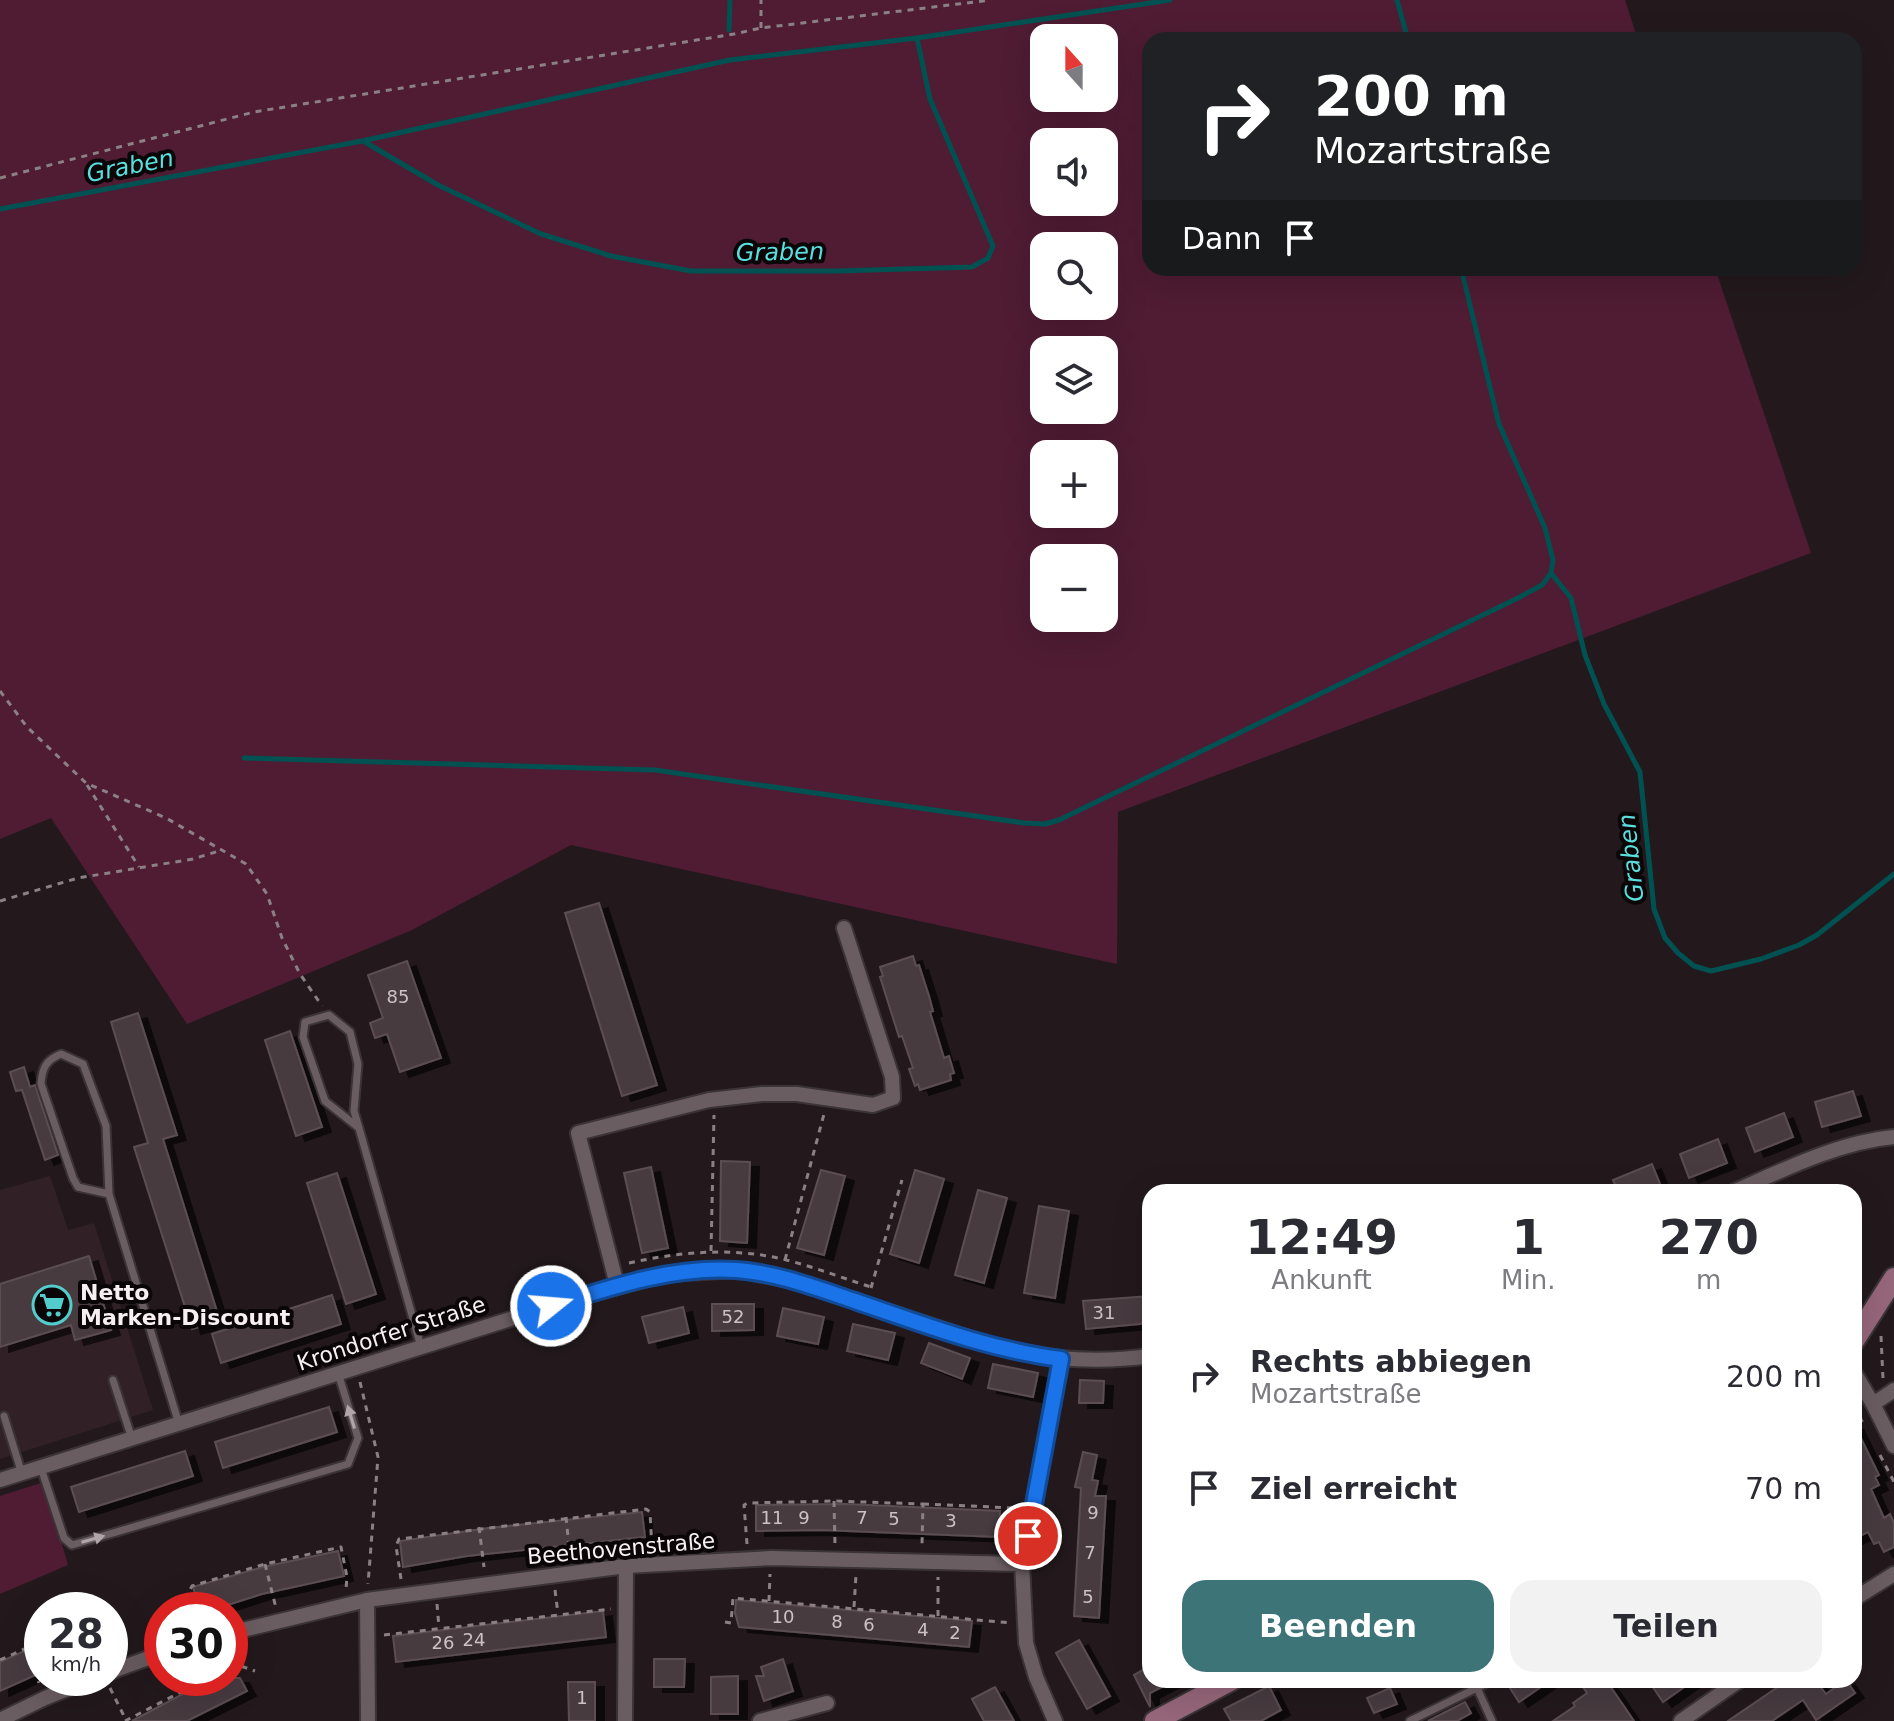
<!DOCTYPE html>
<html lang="de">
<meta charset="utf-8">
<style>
:root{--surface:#fff;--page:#f2f2f3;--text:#2b2b33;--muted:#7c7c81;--accent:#3d7478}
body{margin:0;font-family:"DejaVu Sans",sans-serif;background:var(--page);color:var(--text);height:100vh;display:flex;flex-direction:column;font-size:30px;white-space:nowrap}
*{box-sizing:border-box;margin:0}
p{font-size:26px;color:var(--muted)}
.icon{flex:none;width:44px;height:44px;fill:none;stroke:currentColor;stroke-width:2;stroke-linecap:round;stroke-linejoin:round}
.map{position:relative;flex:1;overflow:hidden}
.side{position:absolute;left:1142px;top:1184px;width:720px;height:504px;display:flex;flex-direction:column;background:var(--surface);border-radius:24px;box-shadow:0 8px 32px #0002}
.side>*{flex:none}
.banner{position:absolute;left:1142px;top:32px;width:720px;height:244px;border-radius:24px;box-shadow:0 8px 32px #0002;background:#202124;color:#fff;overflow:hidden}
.needle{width:52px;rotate:339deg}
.fabs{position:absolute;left:1030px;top:24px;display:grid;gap:16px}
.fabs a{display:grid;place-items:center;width:88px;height:88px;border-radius:16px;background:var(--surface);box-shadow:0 8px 32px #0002;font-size:40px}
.speed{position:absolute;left:24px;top:1592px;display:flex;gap:16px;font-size:40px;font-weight:700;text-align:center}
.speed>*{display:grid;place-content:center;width:104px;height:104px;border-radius:50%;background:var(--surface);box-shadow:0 8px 32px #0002;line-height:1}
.speed small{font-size:20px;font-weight:400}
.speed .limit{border:12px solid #d22;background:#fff;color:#111}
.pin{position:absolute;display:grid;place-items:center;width:68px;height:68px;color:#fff;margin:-34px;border:4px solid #fff;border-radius:50%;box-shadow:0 2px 8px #0007}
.me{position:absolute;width:88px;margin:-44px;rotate:73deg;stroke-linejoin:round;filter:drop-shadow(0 0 6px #0008)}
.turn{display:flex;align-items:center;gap:28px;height:168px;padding:0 40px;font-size:36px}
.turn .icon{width:104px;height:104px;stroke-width:2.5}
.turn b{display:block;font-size:56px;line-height:68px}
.then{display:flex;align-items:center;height:76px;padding:0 40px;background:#0003;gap:16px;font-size:30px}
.eta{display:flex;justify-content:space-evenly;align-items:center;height:136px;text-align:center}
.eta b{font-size:48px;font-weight:600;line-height:56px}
.button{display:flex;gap:16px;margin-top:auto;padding:16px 40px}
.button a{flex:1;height:92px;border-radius:24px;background:var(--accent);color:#fff;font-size:32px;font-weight:600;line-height:92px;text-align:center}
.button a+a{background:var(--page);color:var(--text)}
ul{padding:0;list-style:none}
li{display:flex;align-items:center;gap:24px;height:112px;padding:0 40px}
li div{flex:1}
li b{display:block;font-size:30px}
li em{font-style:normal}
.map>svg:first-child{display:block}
.built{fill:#312127}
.green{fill:#4f1c33;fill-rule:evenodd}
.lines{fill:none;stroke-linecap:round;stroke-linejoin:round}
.stream{stroke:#005252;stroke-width:5}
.building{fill:#473b3f;stroke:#5b4e53;stroke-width:2;filter:url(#shadow)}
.lane-casing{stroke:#3b3436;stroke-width:11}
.street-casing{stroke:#3b3436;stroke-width:18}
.secondary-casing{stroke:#3b3436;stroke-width:24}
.path{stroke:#8b8185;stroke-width:3;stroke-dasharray:6 6;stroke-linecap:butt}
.lane{stroke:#6a5d61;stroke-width:7}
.street{stroke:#6a5d61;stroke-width:14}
.secondary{stroke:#96667a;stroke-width:20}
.oneway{fill:#b0a6a9}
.route-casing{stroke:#114b97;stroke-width:20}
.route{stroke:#1a73e8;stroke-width:14}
.labels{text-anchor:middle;stroke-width:8;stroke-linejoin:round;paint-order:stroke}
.number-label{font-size:18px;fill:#cbc2c4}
.poi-label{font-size:22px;font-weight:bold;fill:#f7eff1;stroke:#0a0607;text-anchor:start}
.street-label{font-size:22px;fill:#f7eff1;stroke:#0a0607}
.water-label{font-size:24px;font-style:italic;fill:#5bdfde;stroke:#0a0607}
</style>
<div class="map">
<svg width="1894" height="1721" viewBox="0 0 1894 1721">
<defs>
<filter id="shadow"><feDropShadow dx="9" dy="5" stdDeviation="0" flood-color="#0009"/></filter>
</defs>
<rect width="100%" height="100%" fill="#23191d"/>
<!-- built -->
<polygon class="built" points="50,1176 68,1230 94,1223 153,1410 0,1459 0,1190"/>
<!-- green -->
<g class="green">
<path d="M 0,0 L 1625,0 L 1638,40 L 1150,40 L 1150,268 L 1715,268 L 1811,553 L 1118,812 L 1117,964 L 571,845 L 412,930 L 187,1024 L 51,818 L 0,839 ZM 1044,38 L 1104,38 L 1104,98 L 1044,98 ZM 1044,142 L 1104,142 L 1104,202 L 1044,202 ZM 1044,246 L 1104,246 L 1104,306 L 1044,306 ZM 1044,350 L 1104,350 L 1104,410 L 1044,410 ZM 1044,454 L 1104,454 L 1104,514 L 1044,514 ZM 1044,558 L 1104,558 L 1104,618 L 1044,618 Z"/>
<polygon points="44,1482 68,1565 0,1594 0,1496"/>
</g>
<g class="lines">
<!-- stream -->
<g class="stream">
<polyline points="1397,0 1408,40"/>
<polyline points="729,30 730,0"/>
<polyline points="363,141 438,185 541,234 611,256 691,271 837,271 972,267 988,258 993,246 930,99 917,38"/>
<polyline points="0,209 362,141 730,60 917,38 1170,0"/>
<polyline points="1551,573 1571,598 1585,655 1604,704 1640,772 1654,909 1665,938 1678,953 1694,966 1711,971 1761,959 1799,945 1817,935 1894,874"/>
<polyline points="244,758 655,770 1024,823 1045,824 1059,820 1518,598 1542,585 1551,573 1553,560 1545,528 1499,424 1461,268"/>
</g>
</g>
<!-- building -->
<g class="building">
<polygon points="599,903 657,1085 622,1096 565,913"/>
<polygon points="913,956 916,966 919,965 929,996 933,1011 930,1012 944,1058 949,1056 954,1073 950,1074 951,1080 920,1090 918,1084 915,1086 909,1069 913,1068 902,1036 899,1037 880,977 883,976 880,967"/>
<polygon points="407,961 441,1058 400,1072 387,1034 375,1038 370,1023 383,1018 368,975"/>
<polygon points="138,1013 177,1135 163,1139 220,1321 192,1329 134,1147 148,1143 111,1022"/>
<polygon points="290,1031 322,1127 296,1136 265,1040"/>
<polygon points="24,1067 30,1087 35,1085 58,1155 45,1160 22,1090 16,1091 10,1072"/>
<polygon points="1853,1091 1861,1116 1822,1127 1815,1102"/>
<polygon points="1784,1113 1793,1137 1755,1152 1746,1128"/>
<polygon points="1718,1139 1727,1163 1689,1178 1680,1154"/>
<polygon points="721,1161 750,1162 747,1243 720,1241"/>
<polygon points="1652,1164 1662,1189 1653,1192 1618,1192 1613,1180"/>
<polygon points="651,1167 668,1248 642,1253 624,1173"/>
<polygon points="821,1170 845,1176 824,1255 797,1248"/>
<polygon points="915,1170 944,1179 919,1263 890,1254"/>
<polygon points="337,1173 376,1294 346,1304 307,1183"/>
<polygon points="978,1190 1007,1198 984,1283 955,1275"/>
<polygon points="1039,1206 1069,1211 1055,1298 1024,1293"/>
<polygon points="89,1256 111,1330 75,1340 71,1325 0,1347 0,1284"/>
<polygon points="332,1295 341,1324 221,1363 212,1334"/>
<polygon points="1150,1296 1150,1323 1086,1329 1083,1301"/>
<polygon points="712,1304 754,1304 754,1330 712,1331"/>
<polygon points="683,1307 689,1333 649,1343 642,1317"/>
<polygon points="783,1308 824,1317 818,1344 777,1336"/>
<polygon points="853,1324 895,1333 888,1360 847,1351"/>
<polygon points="929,1343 970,1358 962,1379 921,1363"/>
<polygon points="993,1364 1038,1373 1033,1397 988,1388"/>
<polygon points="1080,1380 1104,1381 1103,1403 1079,1403"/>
<polygon points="329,1407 337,1432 223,1468 215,1442"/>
<polygon points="1854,1424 1879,1475 1875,1477 1879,1485 1871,1489 1884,1518 1890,1514 1894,1523 1894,1547 1884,1552 1879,1542 1874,1544 1868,1532 1854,1539"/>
<polygon points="185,1451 193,1476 79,1512 71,1487"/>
<polygon points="1083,1452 1097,1455 1092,1480 1098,1481 1095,1496 1106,1496 1099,1618 1074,1616 1081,1488 1075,1487"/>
<polygon points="845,1504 1000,1511 999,1537 821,1530 756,1531 756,1505"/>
<polygon points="642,1512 645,1537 467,1556 403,1567 400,1541 488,1528"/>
<polygon points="338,1551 344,1576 262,1594 212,1610 200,1610 193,1587 263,1567"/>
<polygon points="736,1600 972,1621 969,1647 739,1627 735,1613"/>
<polygon points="603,1611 606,1637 396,1662 393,1636"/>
<polygon points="1079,1640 1110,1696 1087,1709 1056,1653"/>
<polygon points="42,1643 42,1672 0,1691 0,1662"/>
<polygon points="654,1659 685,1659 684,1687 654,1687"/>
<polygon points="783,1659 793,1691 764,1701 756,1676 764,1676 761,1667"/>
<polygon points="1150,1666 1150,1680 1175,1680 1150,1693 1150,1707 1134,1675"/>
<polygon points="738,1676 738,1714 711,1714 711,1677"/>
<polygon points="213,1678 240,1678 247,1691 187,1721 132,1721"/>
<polygon points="1523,1680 1551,1680 1519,1702 1510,1688"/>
<polygon points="1578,1680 1606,1680 1634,1721 1553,1721 1575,1706 1573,1703 1587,1693"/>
<polygon points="1648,1680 1694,1680 1663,1702"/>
<polygon points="1788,1680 1815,1680 1826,1694 1846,1680 1855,1693 1816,1720 1803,1700 1772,1721 1728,1721"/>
<polygon points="568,1682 595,1682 595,1721 569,1721"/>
<polygon points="1269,1686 1281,1710 1261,1721 1231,1721 1224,1709"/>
<polygon points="995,1687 1014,1721 984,1721 972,1699"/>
<polygon points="1390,1688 1397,1704 1374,1713 1367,1698"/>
<polygon points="1465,1702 1471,1713 1457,1721 1428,1721"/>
</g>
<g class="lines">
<!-- lane casing -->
<g class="lane-casing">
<g id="lane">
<polyline points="359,1128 325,1101 303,1037 305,1022 329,1015 350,1032 358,1064 354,1111 359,1128 421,1347"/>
<path d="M 109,1194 L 78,1187 L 73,1178 L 41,1084 C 42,1068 46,1060 61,1054 L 83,1064 L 106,1126 L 109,1194 L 179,1424"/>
<polyline points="113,1380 132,1439"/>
<polyline points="4,1416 22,1474"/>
<polyline points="41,1468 64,1538 72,1545 348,1464 358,1438 338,1373"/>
<polyline points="1477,1688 1492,1721"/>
<polyline points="1410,1721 1493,1680"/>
</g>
</g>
<!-- street casing -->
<g class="street-casing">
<g id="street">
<path d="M 1733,1192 C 1783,1170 1839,1142 1894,1137"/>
<polyline points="617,1285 578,1133 709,1100 762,1094 797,1094 873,1105 893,1098 892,1077 844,928"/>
<polyline points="1854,1372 1873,1404 1894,1446"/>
<polyline points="1873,1404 1894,1390"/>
<path d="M 0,1480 L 577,1298 L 665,1274 L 737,1270 L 794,1281 L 1000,1348 C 1050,1360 1100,1363 1150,1356"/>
<polyline points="1854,1599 1894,1574"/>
<polyline points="367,1600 368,1721"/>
<polyline points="230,1633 367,1600 626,1566 771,1558 1022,1564"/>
<polyline points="110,1672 162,1653"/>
<polyline points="0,1720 45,1698 95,1678"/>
<polyline points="625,1721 626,1566"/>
<polyline points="760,1721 827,1703"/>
<polyline points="1055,1721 1036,1677 1026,1643 1022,1564 1061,1359"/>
<polyline points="1681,1721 1740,1680"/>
</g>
</g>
<!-- secondary casing -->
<g class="secondary-casing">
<g id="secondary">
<polyline points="1854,1341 1894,1278"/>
<polyline points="1155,1721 1232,1680"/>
</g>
</g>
<!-- path -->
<g class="path">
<polyline points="761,28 761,0"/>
<polyline points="0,178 254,112 734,34 761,28 991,0"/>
<polyline points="0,691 27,727 86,783 166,818 246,864 267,894 282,938 300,974 322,1006"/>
<polyline points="87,785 139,867"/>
<polyline points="0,901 78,878 193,859 222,850"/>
<polyline points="711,1251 714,1115"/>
<polyline points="785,1260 824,1114"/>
<path d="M 629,1263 C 679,1252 731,1247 782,1259 C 812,1266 842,1278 871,1287"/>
<polyline points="871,1288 902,1180"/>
<polyline points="1881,1336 1883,1379"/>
<polyline points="360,1382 378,1457 368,1584"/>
<polyline points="1854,1406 1865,1427"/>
<polyline points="1880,1455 1894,1482"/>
<polyline points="834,1501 835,1545"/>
<polyline points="923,1504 1015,1508"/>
<polyline points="566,1517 570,1557"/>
<polyline points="479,1527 484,1567"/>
<polyline points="747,1544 744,1505 748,1503 834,1501 923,1504 922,1545"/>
<polyline points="265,1564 276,1608"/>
<polyline points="401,1579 396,1546 399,1539 646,1509 650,1512 652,1549"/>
<polyline points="555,1590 558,1614"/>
<polyline points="769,1601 770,1574"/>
<polyline points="437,1604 439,1628"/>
<polyline points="854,1607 856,1575"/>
<polyline points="179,1610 192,1586 265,1564 341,1547 347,1577 346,1589"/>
<polyline points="938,1616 938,1577"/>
<polyline points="725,1622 731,1623 733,1598 1011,1623"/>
<polyline points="110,1632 111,1632"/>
<polyline points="384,1635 611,1609"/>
<polyline points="24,1648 39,1683"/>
<polyline points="0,1660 42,1641"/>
<polyline points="230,1667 238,1665 255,1671"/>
<polyline points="110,1688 126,1720"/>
<polyline points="125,1721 208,1678"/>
</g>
<!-- lane -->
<use href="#lane" class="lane"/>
<!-- street -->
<use href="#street" class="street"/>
<!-- secondary -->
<use href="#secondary" class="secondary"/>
</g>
<!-- one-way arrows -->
<defs><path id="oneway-solid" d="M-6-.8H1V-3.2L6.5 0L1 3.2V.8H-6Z" transform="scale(2)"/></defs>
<g class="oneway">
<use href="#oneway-solid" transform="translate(351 1417) rotate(-107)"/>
<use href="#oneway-solid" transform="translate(93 1539) rotate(-16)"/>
</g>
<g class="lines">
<!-- route casing -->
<g class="route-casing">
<path id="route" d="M 551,1306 C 611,1287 673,1266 736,1270 C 778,1273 816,1288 855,1301 C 922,1324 990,1350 1061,1359 L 1028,1536"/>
</g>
<!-- route -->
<use href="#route" class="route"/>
</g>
<!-- icons -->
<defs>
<g id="supermarket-ring" transform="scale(2)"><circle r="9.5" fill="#0a0607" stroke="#52cdcc" stroke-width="1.5"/><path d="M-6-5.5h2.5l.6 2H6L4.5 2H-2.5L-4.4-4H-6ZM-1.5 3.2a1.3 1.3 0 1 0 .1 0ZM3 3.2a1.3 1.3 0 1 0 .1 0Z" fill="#52cdcc"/></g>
</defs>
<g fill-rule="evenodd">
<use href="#supermarket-ring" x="52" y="1305"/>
</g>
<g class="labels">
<!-- number labels -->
<g class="number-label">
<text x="398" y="1003">85</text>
<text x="1104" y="1319">31</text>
<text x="733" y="1323">52</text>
<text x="1093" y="1519">9</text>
<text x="772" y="1524">11</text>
<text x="804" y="1524">9</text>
<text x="862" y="1524">7</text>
<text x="894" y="1525">5</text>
<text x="951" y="1527">3</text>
<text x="1090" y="1559">7</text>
<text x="1088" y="1603">5</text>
<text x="783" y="1623">10</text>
<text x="837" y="1628">8</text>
<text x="869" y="1631">6</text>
<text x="923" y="1636">4</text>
<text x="955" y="1639">2</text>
<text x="474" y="1646">24</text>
<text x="443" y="1649">26</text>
<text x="582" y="1704">1</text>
</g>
<!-- poi labels -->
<g class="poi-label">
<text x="80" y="1300">Netto<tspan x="80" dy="25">Marken-Discount</tspan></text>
</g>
<!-- street labels -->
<g class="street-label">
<text transform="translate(391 1333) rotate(-18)" y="8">Krondorfer Straße</text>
<text transform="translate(621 1548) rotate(-5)" y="8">Beethovenstraße</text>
</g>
<!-- water labels -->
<g class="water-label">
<text transform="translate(130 166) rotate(-11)" y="8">Graben</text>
<text transform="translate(780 252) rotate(-1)" y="8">Graben</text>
<text transform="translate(1631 858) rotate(-96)" y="8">Graben</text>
</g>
</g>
</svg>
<div class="fabs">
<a><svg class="needle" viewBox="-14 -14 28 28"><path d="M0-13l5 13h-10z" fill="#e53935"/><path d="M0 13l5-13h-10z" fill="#7c7c81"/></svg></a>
<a><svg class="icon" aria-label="sound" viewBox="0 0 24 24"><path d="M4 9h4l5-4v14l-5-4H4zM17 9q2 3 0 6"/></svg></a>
<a><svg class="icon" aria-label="search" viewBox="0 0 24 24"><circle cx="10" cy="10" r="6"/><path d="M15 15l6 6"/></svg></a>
<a><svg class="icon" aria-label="layers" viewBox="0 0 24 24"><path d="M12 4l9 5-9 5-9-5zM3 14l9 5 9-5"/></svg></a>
<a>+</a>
<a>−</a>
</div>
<div class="speed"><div>28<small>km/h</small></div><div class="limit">30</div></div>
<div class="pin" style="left:1028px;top:1536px;background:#d93025"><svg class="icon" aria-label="arrive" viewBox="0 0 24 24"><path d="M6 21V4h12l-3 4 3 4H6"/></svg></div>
<svg class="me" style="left:551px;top:1306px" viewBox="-20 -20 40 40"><circle r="17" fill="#1a73e8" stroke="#fff" stroke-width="3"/><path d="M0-11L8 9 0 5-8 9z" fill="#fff"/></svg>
<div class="banner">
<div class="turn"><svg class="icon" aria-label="right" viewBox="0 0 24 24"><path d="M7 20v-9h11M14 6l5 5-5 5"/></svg><div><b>200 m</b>Mozartstraße</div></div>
<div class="then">Dann<svg class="icon" aria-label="arrive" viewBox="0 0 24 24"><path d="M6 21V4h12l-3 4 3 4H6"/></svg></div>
</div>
<section class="side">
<div class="eta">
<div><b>12:49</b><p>Ankunft</p></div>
<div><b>1</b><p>Min.</p></div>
<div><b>270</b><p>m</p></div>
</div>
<ul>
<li><svg class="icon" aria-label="right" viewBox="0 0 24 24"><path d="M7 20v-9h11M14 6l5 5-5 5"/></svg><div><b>Rechts abbiegen</b><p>Mozartstraße</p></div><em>200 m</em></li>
<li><svg class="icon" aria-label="arrive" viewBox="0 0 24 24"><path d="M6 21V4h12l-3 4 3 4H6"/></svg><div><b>Ziel erreicht</b></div><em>70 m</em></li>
</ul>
<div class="button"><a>Beenden</a><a>Teilen</a></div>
</section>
</div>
